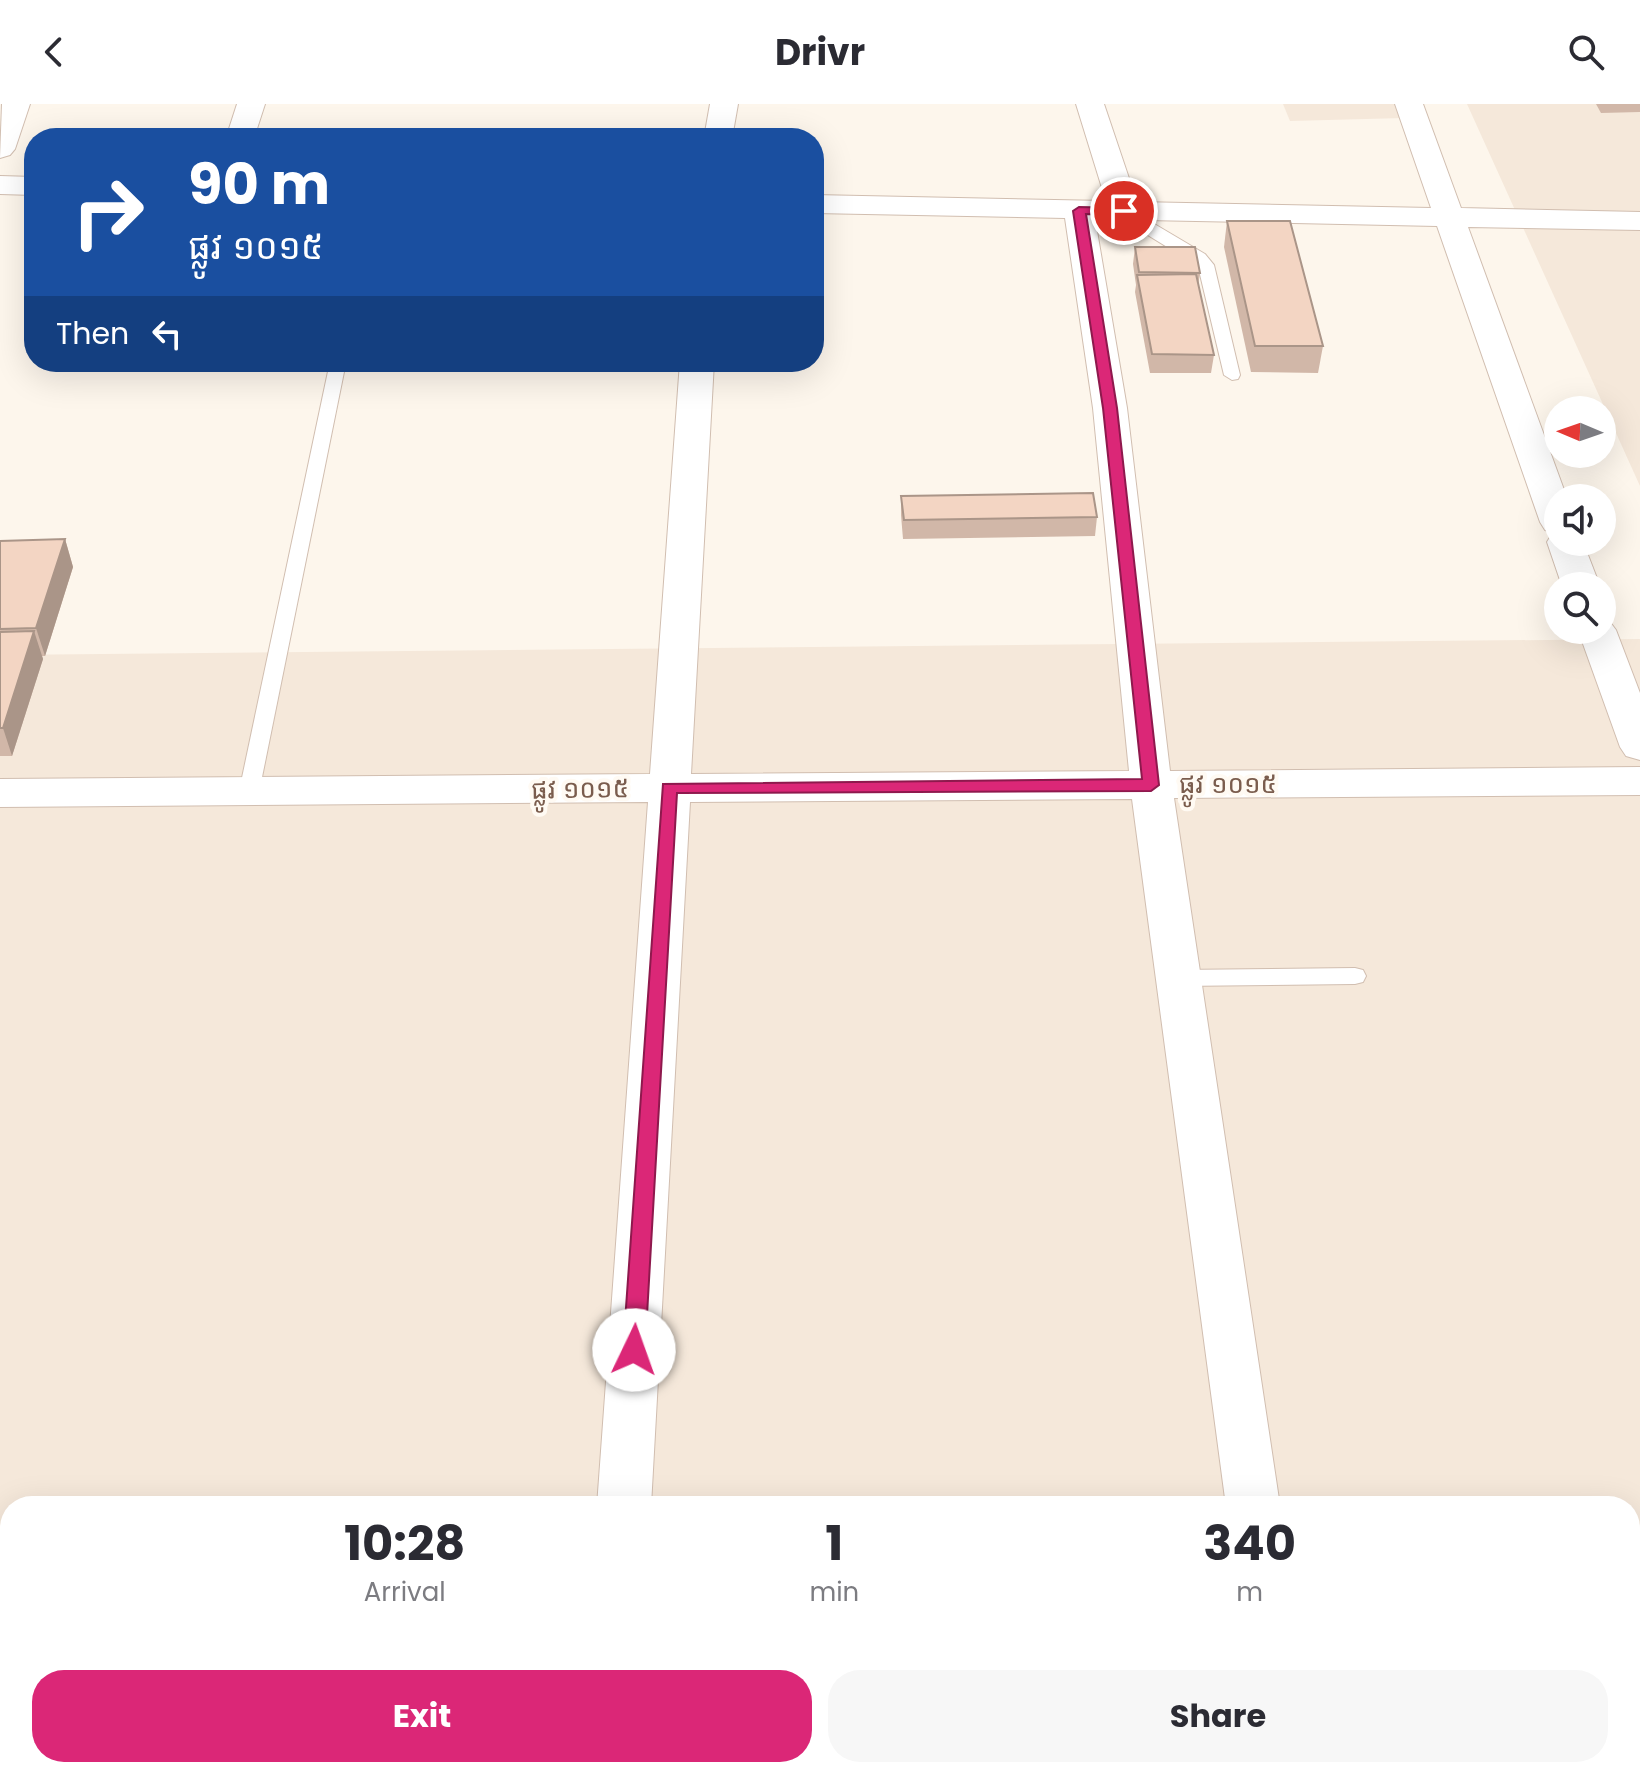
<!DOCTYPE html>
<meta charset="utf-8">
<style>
:root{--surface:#fff;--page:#f7f7f7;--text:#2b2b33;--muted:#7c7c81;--accent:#db2777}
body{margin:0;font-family:Poppins,"Noto Sans Khmer",sans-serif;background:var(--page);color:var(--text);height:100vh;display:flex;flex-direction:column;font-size:30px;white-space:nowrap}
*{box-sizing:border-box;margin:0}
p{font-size:26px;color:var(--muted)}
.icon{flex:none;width:44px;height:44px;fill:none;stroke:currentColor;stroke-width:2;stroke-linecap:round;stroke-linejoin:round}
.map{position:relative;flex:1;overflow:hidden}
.drawer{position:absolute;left:0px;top:1392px;width:1640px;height:282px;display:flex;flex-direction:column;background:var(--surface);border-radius:32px 32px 0 0;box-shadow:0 8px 32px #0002}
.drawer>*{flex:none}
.banner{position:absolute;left:24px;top:24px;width:800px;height:244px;border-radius:32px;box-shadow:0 8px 32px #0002;background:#1a4fa0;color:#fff;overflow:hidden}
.needle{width:52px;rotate:272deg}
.controls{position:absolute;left:1544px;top:292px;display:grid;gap:16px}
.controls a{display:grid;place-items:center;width:72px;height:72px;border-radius:50%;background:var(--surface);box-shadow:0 8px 32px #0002;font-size:40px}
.pin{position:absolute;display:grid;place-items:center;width:68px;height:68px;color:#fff;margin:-34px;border:4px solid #fff;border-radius:50%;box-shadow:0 2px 8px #0007}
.me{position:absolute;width:88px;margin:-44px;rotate:3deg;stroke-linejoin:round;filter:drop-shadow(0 0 6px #0008)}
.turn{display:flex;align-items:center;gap:28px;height:168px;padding:0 32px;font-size:36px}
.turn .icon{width:104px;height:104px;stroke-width:2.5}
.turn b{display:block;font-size:56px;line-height:68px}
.then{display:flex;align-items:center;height:76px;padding:0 32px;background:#0003;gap:16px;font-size:30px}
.eta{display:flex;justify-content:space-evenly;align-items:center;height:136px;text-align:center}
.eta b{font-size:48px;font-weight:700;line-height:56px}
.action{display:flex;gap:16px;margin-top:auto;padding:16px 32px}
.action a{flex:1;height:92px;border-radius:32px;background:var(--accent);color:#fff;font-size:32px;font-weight:700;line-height:92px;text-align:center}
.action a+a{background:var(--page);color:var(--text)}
header{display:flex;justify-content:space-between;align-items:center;height:104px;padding:0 32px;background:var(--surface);font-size:36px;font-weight:700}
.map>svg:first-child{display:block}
.residential{fill:#f5e8da;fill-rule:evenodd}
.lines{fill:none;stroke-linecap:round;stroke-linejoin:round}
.lane-casing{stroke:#d1beb0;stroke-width:2}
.street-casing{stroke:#d1beb0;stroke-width:2}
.lane{fill:#fff;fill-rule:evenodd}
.street{fill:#fff;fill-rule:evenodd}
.wall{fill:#d1b7a8}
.shaded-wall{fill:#aa9588}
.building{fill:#f3d5c3;stroke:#aa9588;stroke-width:2}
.route{fill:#db2777;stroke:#8e194d;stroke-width:2}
.labels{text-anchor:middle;stroke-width:8;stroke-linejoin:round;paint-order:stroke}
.street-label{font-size:26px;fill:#7a5c4d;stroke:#fffaf3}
</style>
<header><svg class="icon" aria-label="back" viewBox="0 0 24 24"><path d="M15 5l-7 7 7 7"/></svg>Drivr<svg class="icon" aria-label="search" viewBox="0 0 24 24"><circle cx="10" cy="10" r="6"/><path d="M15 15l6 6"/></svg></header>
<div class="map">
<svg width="1640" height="1673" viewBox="0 0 1640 1673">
<rect width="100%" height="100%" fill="#fdf6ec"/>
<!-- residential -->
<g class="residential">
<polygon points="1283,0 1398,0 1404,14 1290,17"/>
<polygon points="1467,0 1640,0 1640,382"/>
<path d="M 1640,535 L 1640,1673 L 0,1673 L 0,551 ZM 10,1402 L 1630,1402 L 1630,1664 L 10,1664 Z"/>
</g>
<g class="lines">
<!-- lane casing -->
<g class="lane-casing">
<g id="lane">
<polygon points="1124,102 1205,150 1214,161 1240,271 1238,275 1232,276 1224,271 1198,162 1133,122 1116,107"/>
<polygon points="330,258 346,258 259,688 249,695 239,688"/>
<polygon points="1355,864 1363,866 1366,872 1363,878 1355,880 1178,882 1170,880 1167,874 1170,868 1178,866"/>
<polygon points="51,1664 81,1664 78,1673 48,1673"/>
</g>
</g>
<!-- street casing -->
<g class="street-casing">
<g id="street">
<polygon points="2,0 30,0 15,45 10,51 0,54"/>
<polygon points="237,0 265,0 254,34 226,34"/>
<polygon points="710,0 738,0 732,34 704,34"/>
<polygon points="1076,0 1104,0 1137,98 1431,104 1395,0 1423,0 1461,104 1640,108 1640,126 1468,123 1567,394 1558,394 1558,438 1583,438 1600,482 1562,482 1547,438 1552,430 1558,429 1545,426 1540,418 1437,122 1095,115 1127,304 1170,667 1640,663 1640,691 1174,694 1280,1402 1226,1402 1132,695 690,698 651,1402 597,1402 648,698 0,703 0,675 650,670 680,258 714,258 691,670 1129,667 1093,304 1065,114 814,109 814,91 1106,97"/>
<polygon points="0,72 34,73 34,91 0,90"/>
<polygon points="1602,515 1610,518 1616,526 1640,589 1640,656 1626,652 1620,643 1578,526 1602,526"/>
<polygon points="1260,1664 1320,1664 1321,1673 1261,1673"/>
</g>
</g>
<!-- lane -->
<use href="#lane" class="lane"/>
<!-- street -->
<use href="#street" class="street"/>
</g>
<!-- wall -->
<g class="wall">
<polygon points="1596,0 1640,0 1640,8 1601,9"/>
<polygon points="1227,117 1323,242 1318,269 1251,268 1224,143"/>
<polygon points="1135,143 1200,169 1198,182 1214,251 1211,269 1150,269 1135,188 1136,181 1133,160"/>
<polygon points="901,392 1097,413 1095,432 903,435 901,411"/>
<polygon points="65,435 73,463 45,552 42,552 43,555 12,652 0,652 0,437"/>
</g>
<!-- shaded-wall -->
<g class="shaded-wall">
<polygon points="65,435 73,463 45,552 36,524"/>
<polygon points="34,527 43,555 12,652 3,624"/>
</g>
<!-- building -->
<g class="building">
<polygon points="1227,117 1290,117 1323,242 1255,242"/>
<polygon points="1135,143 1195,143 1200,169 1139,168"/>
<polygon points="1196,170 1214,251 1152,250 1137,171"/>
<polygon points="1093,389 1097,413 904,416 901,392"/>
<polygon points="65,435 36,524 0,525 0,437"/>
<polygon points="34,527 3,624 0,624 0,528"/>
</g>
<!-- route -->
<polygon class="route" points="1079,103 1124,104 1130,107 1124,111 1086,110 1117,304 1159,681 1151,687 677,689 645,1246 642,1252 634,1255 626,1252 623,1246 663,680 1142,675 1103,304 1073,107"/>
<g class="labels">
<!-- street labels -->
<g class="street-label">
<text x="1228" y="689">ផ្លូវ ១០១៥</text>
<text transform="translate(580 685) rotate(-1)" y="9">ផ្លូវ ១០១៥</text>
</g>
</g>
</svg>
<div class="controls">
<a><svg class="needle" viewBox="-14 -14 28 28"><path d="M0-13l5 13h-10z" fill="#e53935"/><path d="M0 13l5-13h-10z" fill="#7c7c81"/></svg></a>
<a><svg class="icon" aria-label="sound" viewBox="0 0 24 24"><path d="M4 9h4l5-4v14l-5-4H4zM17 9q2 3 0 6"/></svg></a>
<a><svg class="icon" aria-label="search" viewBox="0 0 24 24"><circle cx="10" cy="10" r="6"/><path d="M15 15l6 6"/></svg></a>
</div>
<div class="pin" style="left:1124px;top:107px;background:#d93025"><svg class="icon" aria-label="arrive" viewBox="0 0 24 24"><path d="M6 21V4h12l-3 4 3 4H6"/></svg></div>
<svg class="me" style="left:634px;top:1246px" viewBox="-20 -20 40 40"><circle r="19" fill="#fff"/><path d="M0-13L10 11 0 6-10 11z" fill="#db2777"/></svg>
<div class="banner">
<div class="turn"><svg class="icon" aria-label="right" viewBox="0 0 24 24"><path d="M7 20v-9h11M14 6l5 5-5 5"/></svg><div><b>90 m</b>ផ្លូវ ១០១៥</div></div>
<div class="then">Then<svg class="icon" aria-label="left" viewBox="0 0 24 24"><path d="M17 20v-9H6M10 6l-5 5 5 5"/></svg></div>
</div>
<section class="drawer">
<div class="eta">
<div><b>10:28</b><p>Arrival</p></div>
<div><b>1</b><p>min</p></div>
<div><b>340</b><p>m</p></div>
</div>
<div class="action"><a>Exit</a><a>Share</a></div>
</section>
</div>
